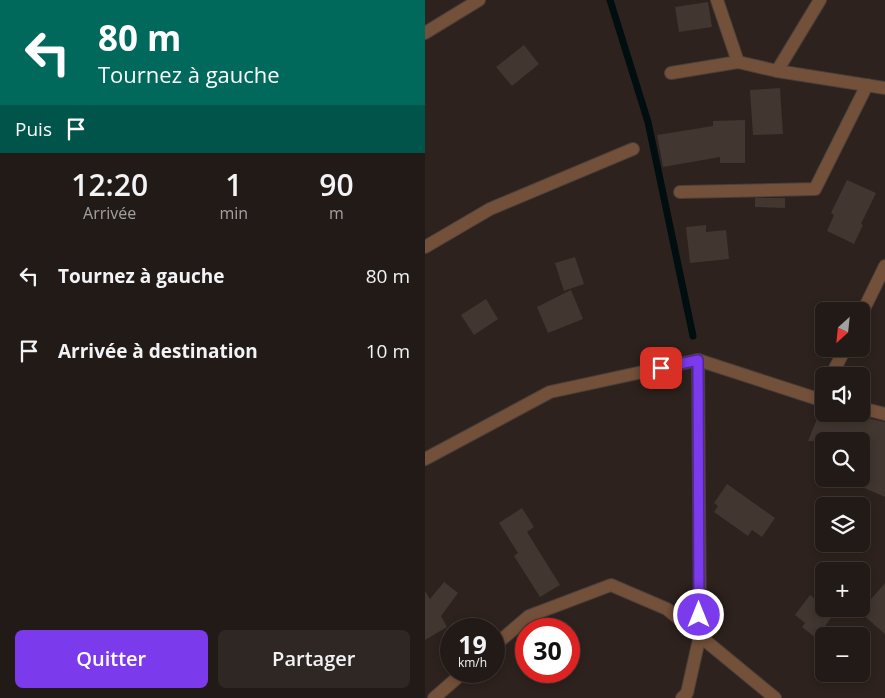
<!DOCTYPE html>
<html lang="fr">
<meta charset="utf-8">
<style>
:root{--surface:#221a16;--page:#2e2723;--text:#f1f3f6;--muted:#a2a1a1;--line:#3f3835;--accent:#7c3aed}
body{margin:0;font-family:"Open Sans",sans-serif;background:var(--page);color:var(--text);height:100vh;display:flex;flex-direction:column;font-size:19px;white-space:nowrap}
*{box-sizing:border-box;margin:0}
p{font-size:16px;color:var(--muted)}
.icon{flex:none;width:28px;height:28px;fill:none;stroke:currentColor;stroke-width:2;stroke-linecap:round;stroke-linejoin:round}
.map{position:relative;flex:1;overflow:hidden}
.drawer{display:flex;flex-direction:column;background:var(--surface);width:425px}
.drawer>*{flex:none}
.top-card{background:#00695c;color:#fff;overflow:hidden}
.needle{width:32px;rotate:207deg}
.controls{position:absolute;left:390px;top:302px;display:grid;gap:10px}
.controls a{display:grid;place-items:center;width:55px;height:55px;border-radius:8px;background:var(--surface);box-shadow:0 2px 8px #0003,0 0 0 1px var(--line);font-size:25px}
.speed{position:absolute;left:15px;top:618px;display:flex;gap:10px;font-size:25px;font-weight:700;text-align:center}
.speed>*{display:grid;place-content:center;width:65px;height:65px;border-radius:50%;background:var(--surface);box-shadow:0 2px 8px #0003,0 0 0 1px var(--line);line-height:1}
.speed small{font-size:12px;font-weight:400}
.speed .limit{border:8px solid #d22;background:#fff;color:#111}
.pin{position:absolute;display:grid;place-items:center;width:42px;height:42px;color:#fff;margin:-21px;border-radius:10px;box-shadow:0 2px 8px #0006}
.me{position:absolute;width:55px;margin:-28px;rotate:0deg;stroke-linejoin:round;filter:drop-shadow(0 0 4px #0008)}
.turn{display:flex;align-items:center;gap:18px;height:105px;padding:0 15px;font-size:22px}
.turn .icon{width:65px;height:65px;stroke-width:2.5}
.turn b{display:block;font-size:35px;line-height:42px}
.then{display:flex;align-items:center;height:48px;padding:0 15px;background:#0003;gap:10px;font-size:19px}
.eta{display:flex;justify-content:space-evenly;align-items:center;height:85px;text-align:center}
.eta b{font-size:30px;font-weight:600;line-height:35px}
.cta{display:flex;gap:10px;margin-top:auto;padding:10px 15px}
.cta a{flex:1;height:58px;border-radius:8px;background:var(--accent);color:#fff;font-size:20px;font-weight:600;line-height:58px;text-align:center}
.cta a+a{background:var(--page);color:var(--text)}
ul{padding:0;list-style:none}
li{display:flex;align-items:center;gap:15px;height:75px;padding:0 15px}
li div{flex:1}
li b{display:block;font-size:19px}
li em{font-style:normal}
main{display:flex;flex:1;min-height:0}
.map>svg:first-child{display:block}
.lines{fill:none;stroke-linecap:round;stroke-linejoin:round}
.stream{stroke:#000e10;stroke-width:7}
.building{fill:#413630}
.lane-casing{stroke:#493f3a;stroke-width:14}
.street-casing{stroke:#493f3a;stroke-width:14}
.lane{stroke:#735039;stroke-width:12}
.street{stroke:#735039;stroke-width:12}
.route-casing{stroke:#51269a;stroke-width:12}
.route{stroke:#7c3aed;stroke-width:9}
</style>
<main>
<section class="drawer">
<div class="top-card">
<div class="turn"><svg class="icon" aria-label="left" viewBox="0 0 24 24"><path d="M17 20v-9H6M10 6l-5 5 5 5"/></svg><div><b>80 m</b>Tournez à gauche</div></div>
<div class="then">Puis<svg class="icon" aria-label="arrive" viewBox="0 0 24 24"><path d="M6 21V4h12l-3 4 3 4H6"/></svg></div>
</div>
<div class="eta">
<div><b>12:20</b><p>Arrivée</p></div>
<div><b>1</b><p>min</p></div>
<div><b>90</b><p>m</p></div>
</div>
<ul>
<li><svg class="icon" aria-label="left" viewBox="0 0 24 24"><path d="M17 20v-9H6M10 6l-5 5 5 5"/></svg><div><b>Tournez à gauche</b></div><em>80 m</em></li>
<li><svg class="icon" aria-label="arrive" viewBox="0 0 24 24"><path d="M6 21V4h12l-3 4 3 4H6"/></svg><div><b>Arrivée à destination</b></div><em>10 m</em></li>
</ul>
<div class="cta"><a>Quitter</a><a>Partager</a></div>
</section>
<div class="map">
<svg width="460" height="698" viewBox="0 0 460 698">
<rect width="100%" height="100%" fill="#2d221d"/>
<g class="lines">
<!-- stream -->
<polyline class="stream" points="185,0 223,122 268,336"/>
</g>
<!-- building -->
<g class="building">
<polygon points="283,2 287,27 254,32 250,7"/>
<polygon points="99,45 114,64 87,86 71,67"/>
<polygon points="355,88 358,134 328,135 325,90"/>
<polygon points="320,120 320,163 295,163 295,157 238,167 232,135 288,126 288,121"/>
<polygon points="422,180 451,193 436,224 438,225 429,244 402,231 409,215 406,213"/>
<polygon points="330,198 360,198 360,208 330,207"/>
<polygon points="281,225 281,232 301,230 304,259 265,263 261,227"/>
<polygon points="150,257 159,284 139,291 130,263"/>
<polygon points="146,290 158,319 123,333 112,307"/>
<polygon points="61,299 73,319 49,335 36,315"/>
<polygon points="394,414 423,414 436,419 437,417 460,422 460,497 430,484 433,479 436,479 436,441 383,441"/>
<polygon points="302,484 350,518 337,537 327,530 323,536 289,512 293,506 289,503"/>
<polygon points="97,508 109,527 102,532 135,585 115,597 89,556 93,553 74,523"/>
<polygon points="19,582 33,593 16,616 22,627 0,640 0,591 5,599"/>
<polygon points="460,583 460,634 435,612"/>
<polygon points="385,595 399,606 399,609 406,611 406,618 391,638 377,627 380,623 370,615"/>
</g>
<g class="lines">
<!-- lane casing -->
<g class="lane-casing">
<polyline id="lane" points="255,192 390,189 442,85"/>
</g>
<!-- street casing -->
<g class="street-casing">
<g id="street">
<polyline points="292,0 313,62"/>
<polyline points="0,33 54,0"/>
<polyline points="352,71 395,0"/>
<polyline points="246,73 313,62 352,71 460,88"/>
<polyline points="0,247 65,209 208,149"/>
<polyline points="436,315 460,266"/>
<polyline points="406,376 420,349"/>
<polyline points="436,408 460,414"/>
<polyline points="0,459 125,392 273,360 399,401"/>
<polyline points="69,646 104,616 186,585 242,609 350,698"/>
<polyline points="9,698 40,671"/>
<polyline points="257,698 262,693 275,635 273,360"/>
</g>
</g>
<!-- lane -->
<use href="#lane" class="lane"/>
<!-- street -->
<use href="#street" class="street"/>
</g>
<g class="lines">
<!-- route casing -->
<g class="route-casing">
<polyline id="route" points="236,368 273,360 274,615"/>
</g>
<!-- route -->
<use href="#route" class="route"/>
</g>
</svg>
<div class="controls">
<a><svg class="needle" viewBox="-14 -14 28 28"><path d="M0-13l5 13h-10z" fill="#e53935"/><path d="M0 13l5-13h-10z" fill="#a2a1a1"/></svg></a>
<a><svg class="icon" aria-label="sound" viewBox="0 0 24 24"><path d="M4 9h4l5-4v14l-5-4H4zM17 9q2 3 0 6"/></svg></a>
<a><svg class="icon" aria-label="search" viewBox="0 0 24 24"><circle cx="10" cy="10" r="6"/><path d="M15 15l6 6"/></svg></a>
<a><svg class="icon" aria-label="layers" viewBox="0 0 24 24"><path d="M12 4l9 5-9 5-9-5zM3 14l9 5 9-5"/></svg></a>
<a>+</a>
<a>−</a>
</div>
<div class="speed"><div>19<small>km/h</small></div><div class="limit">30</div></div>
<div class="pin" style="left:236px;top:368px;background:#d93025"><svg class="icon" aria-label="arrive" viewBox="0 0 24 24"><path d="M6 21V4h12l-3 4 3 4H6"/></svg></div>
<svg class="me" style="left:274px;top:615px" viewBox="-20 -20 40 40"><circle r="17" fill="#7c3aed" stroke="#fff" stroke-width="3"/><path d="M0-11L8 9 0 5-8 9z" fill="#fff"/></svg>
</div>
</main>
